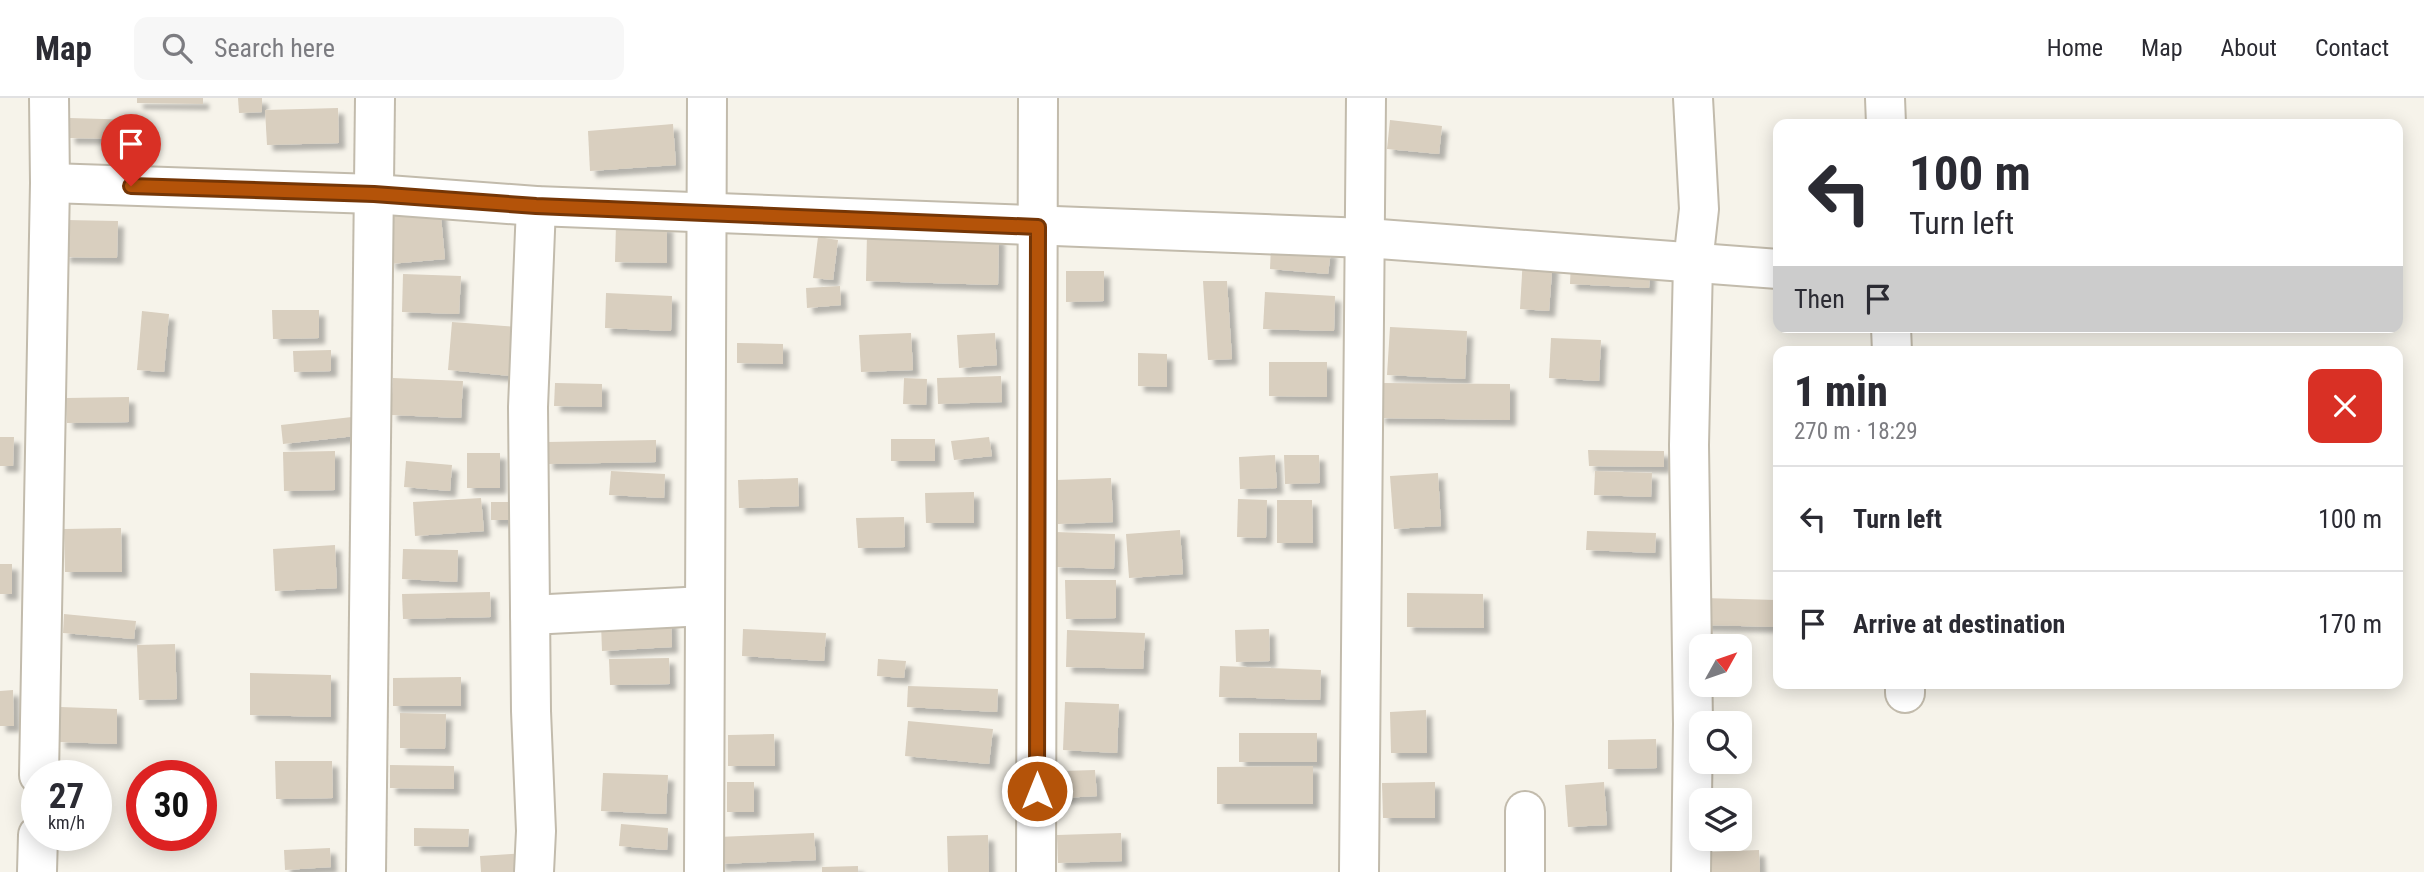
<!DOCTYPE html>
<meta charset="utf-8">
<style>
:root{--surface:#fff;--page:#f7f7f7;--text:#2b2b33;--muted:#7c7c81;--line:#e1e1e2}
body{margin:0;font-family:"Roboto Condensed",sans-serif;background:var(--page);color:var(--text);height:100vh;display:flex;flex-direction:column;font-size:26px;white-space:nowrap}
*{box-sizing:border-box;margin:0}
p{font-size:23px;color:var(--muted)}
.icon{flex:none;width:38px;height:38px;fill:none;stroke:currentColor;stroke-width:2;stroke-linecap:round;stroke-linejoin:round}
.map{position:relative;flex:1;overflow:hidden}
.drawer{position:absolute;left:1773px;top:248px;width:630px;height:343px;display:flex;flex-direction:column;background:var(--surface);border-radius:14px;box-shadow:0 4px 18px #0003}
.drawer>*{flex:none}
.banner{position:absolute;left:1773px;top:21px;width:630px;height:214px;border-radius:14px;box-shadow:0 4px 18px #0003;background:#fff;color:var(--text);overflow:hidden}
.needle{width:46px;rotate:50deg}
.tools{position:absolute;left:1689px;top:536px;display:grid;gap:14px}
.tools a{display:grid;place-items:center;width:63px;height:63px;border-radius:14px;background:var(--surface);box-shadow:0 4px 18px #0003;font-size:35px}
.speed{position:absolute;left:21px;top:662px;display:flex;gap:14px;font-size:35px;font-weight:700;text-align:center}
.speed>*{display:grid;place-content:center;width:91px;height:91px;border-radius:50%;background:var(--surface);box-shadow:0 4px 18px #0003;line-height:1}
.speed small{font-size:18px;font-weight:400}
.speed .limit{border:10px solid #d22;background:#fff;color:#111}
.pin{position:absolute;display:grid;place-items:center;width:60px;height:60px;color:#fff;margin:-72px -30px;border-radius:50% 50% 50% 0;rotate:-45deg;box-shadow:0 0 7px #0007}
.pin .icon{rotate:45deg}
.me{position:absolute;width:77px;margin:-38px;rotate:0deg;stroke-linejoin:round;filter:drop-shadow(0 0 5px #0008)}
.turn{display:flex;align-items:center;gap:24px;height:147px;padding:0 21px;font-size:32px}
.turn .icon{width:91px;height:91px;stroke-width:2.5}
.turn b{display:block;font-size:49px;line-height:60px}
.then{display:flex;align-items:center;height:66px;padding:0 21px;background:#0003;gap:14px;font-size:26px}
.round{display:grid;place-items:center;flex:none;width:74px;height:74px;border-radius:14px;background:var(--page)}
.headline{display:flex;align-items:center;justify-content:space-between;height:119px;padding:0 21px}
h1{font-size:42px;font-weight:800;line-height:52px}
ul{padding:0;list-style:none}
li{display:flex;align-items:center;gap:21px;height:105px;padding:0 21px;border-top:2px solid var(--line)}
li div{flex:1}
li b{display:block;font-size:26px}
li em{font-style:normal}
header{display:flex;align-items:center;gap:42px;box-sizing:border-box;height:98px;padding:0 35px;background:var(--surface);border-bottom:2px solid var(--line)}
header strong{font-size:33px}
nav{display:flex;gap:38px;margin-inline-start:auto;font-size:24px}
.search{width:490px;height:63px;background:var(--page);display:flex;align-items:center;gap:18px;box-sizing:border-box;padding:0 24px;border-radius:14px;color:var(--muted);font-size:26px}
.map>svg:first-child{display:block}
.building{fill:#d9cfbf;filter:url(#shadow)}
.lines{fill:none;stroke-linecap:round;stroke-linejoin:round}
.minor-casing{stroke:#c2bbac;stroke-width:42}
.minor{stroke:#fff;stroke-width:38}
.route-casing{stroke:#753606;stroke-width:18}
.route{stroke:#b45309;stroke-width:12}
</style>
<header>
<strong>Map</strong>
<div class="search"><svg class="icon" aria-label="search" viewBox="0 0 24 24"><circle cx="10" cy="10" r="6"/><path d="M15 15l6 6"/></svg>Search here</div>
<nav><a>Home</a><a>Map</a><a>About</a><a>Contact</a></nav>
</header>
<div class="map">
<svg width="2424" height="774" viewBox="0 0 2424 774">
<defs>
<filter id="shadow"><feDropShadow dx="6" dy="6" stdDeviation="2" flood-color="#0004"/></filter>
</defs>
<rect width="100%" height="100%" fill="#f6f3ea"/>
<!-- building -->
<g class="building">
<polygon points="137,0 203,0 203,6 137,5"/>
<polygon points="238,0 262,0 262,14 239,15"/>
<polygon points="338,10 339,45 267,47 265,12"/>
<polygon points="69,20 139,22 139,41 69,40"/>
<polygon points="1390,22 1442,28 1439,56 1387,51"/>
<polygon points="673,26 676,67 590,73 588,33"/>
<polygon points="440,108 445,161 390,166 385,113"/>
<polygon points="65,122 118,123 117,160 64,159"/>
<polygon points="616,126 667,127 667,165 615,164"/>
<polygon points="867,135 999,139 998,187 866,183"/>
<polygon points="818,139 838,142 833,182 813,180"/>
<polygon points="1271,147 1331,153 1328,176 1270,171"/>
<polygon points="1523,159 1553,161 1549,213 1520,211"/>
<polygon points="1571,162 1651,166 1649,190 1570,186"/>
<polygon points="1066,173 1104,173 1104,203 1066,204"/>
<polygon points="403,176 461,178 459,216 402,214"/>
<polygon points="1203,183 1227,183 1232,261 1208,262"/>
<polygon points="840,188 841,207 807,210 806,190"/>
<polygon points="1265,194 1335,198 1334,233 1263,231"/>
<polygon points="606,195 672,198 671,233 605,230"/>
<polygon points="272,212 319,212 319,240 273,241"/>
<polygon points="142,213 169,216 164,274 137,272"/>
<polygon points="452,224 517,229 512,278 448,272"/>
<polygon points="1390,229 1467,233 1465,281 1387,277"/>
<polygon points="911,235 913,272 861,274 859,237"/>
<polygon points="995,235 997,267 959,270 957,237"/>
<polygon points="1551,240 1601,242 1599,283 1549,280"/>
<polygon points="737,245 783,246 783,266 737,265"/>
<polygon points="331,252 331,273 294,274 293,253"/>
<polygon points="1138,255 1167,256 1167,289 1138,288"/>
<polygon points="1269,264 1327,264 1327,299 1269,298"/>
<polygon points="1001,278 1002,304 938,306 937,280"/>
<polygon points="393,280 463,283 461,320 391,317"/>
<polygon points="904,280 927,281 926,307 903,306"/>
<polygon points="555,285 602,286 602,309 554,308"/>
<polygon points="1380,285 1510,286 1510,322 1379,320"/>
<polygon points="129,299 129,324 67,325 66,300"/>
<polygon points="352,319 355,338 283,346 281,327"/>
<polygon points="0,339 14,339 13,368 0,368"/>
<polygon points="989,339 992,358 954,362 951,343"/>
<rect x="891" y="341" width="44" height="22"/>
<polygon points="656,342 656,364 547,366 547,344"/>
<polygon points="1588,352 1664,353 1664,369 1589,368"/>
<polygon points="335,353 335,392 284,393 283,354"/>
<rect x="467" y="355" width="33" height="35"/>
<polygon points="1275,357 1277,390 1240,391 1239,359"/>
<polygon points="1284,357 1319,357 1320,385 1285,386"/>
<polygon points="406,363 452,367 450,393 404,389"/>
<polygon points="611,373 665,376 664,400 609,397"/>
<polygon points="1595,373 1652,375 1651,399 1594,397"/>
<polygon points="1438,375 1441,428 1394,431 1390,378"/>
<polygon points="798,380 799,408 739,410 738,382"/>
<polygon points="1111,380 1113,424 1058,426 1056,382"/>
<polygon points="974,394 974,425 926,425 925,395"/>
<polygon points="481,400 484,433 415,438 413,404"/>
<polygon points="1238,401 1267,402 1266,440 1237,439"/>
<polygon points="1277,402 1312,402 1313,445 1277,445"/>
<rect x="491" y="404" width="31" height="18"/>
<polygon points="904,419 905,449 858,450 856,420"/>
<polygon points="121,430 122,474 65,474 64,431"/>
<polygon points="1180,432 1183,476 1129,480 1126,436"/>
<polygon points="1587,433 1656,435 1655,455 1586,452"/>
<polygon points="1055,434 1115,436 1114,471 1055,469"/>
<polygon points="335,447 337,490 275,493 273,451"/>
<polygon points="403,451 458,452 457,484 402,481"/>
<rect x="0" y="466" width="12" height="30"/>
<polygon points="1065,482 1116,482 1116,520 1066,521"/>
<polygon points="490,494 491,519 403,521 402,496"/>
<polygon points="1407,495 1483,496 1484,530 1407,529"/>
<polygon points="1703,500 1777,502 1777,529 1703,527"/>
<polygon points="64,516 136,523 134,541 63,535"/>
<polygon points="671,522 672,549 602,553 601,526"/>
<polygon points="743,531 826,535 824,563 742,558"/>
<polygon points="1269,531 1270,563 1236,564 1235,532"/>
<polygon points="1067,532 1145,535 1143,571 1066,569"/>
<polygon points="175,546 177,601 139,602 137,547"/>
<polygon points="669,560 670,586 610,587 609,561"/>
<polygon points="878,561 906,563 904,580 877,578"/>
<polygon points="1220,568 1321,572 1320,602 1219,599"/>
<polygon points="250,575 331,577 331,619 250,617"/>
<polygon points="461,579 461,608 393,608 393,580"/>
<polygon points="908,588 998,591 997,614 907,609"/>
<polygon points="13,592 14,628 0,628 0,593"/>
<polygon points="1065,604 1119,606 1117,655 1063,652"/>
<polygon points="60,609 117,611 117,646 59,644"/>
<polygon points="1426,612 1427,655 1391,655 1390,614"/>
<polygon points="400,615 446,616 445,651 400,650"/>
<polygon points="908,623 993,631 989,666 905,658"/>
<rect x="1239" y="635" width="78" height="29"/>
<polygon points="774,636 775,668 728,668 728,637"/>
<polygon points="1656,641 1657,670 1608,671 1608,642"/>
<polygon points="275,663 332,663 333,700 276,701"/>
<polygon points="390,667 454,668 454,691 390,690"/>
<polygon points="1313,668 1313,706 1217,706 1217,669"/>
<polygon points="1095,672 1097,698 1063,700 1061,673"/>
<polygon points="603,675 668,677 666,716 601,713"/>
<rect x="727" y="684" width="27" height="30"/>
<polygon points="1435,684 1435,720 1383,720 1382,685"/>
<polygon points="1604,684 1607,727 1568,729 1565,687"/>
<polygon points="621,726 668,730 667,752 619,748"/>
<polygon points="414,730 469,731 468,749 414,748"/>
<polygon points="814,735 816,762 719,766 718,739"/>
<polygon points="1121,735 1122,763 1058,765 1057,737"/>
<polygon points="988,737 989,774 948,774 947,738"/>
<polygon points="330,750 331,769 285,772 284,752"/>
<polygon points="1759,752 1760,774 1706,774 1706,754"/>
<polygon points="527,755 528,774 481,774 480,758"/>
<polygon points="858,768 858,774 822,774 822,769"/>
</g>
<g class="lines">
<!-- minor casing -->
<g class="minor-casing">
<g id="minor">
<polyline points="1885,0 1886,26"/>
<polyline points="50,85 374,96 536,108 1366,140 1778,171"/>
<polyline points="1891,229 1892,254"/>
<polyline points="530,517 705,508"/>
<polyline points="1905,586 1905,595"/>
<polyline points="39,677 50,85 49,0"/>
<polyline points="37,774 38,737"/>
<polyline points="366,774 375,0"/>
<polyline points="534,774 536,733 531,613 528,309 536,108"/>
<polyline points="704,774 707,0"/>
<polyline points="1036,774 1038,0"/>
<polyline points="1359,774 1366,0"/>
<polyline points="1525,774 1525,713"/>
<polyline points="1691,774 1693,626 1689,347 1693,165 1699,111 1693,0"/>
</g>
</g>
<!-- minor -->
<use href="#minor" class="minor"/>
</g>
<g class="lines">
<!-- route casing -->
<g class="route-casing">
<polyline id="route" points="131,88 374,96 536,108 1038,129 1037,693"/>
</g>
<!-- route -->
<use href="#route" class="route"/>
</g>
</svg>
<div class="tools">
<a><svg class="needle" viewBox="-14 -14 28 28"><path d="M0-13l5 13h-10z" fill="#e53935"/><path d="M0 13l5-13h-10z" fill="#7c7c81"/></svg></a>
<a><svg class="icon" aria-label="search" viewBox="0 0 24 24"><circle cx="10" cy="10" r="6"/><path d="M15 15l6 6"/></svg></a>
<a><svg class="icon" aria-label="layers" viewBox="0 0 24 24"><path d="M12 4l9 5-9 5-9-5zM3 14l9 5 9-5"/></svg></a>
</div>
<div class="speed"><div>27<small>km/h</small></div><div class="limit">30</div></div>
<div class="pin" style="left:131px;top:88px;background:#d93025"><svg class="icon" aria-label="arrive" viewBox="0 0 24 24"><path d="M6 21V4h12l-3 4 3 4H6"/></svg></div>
<svg class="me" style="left:1037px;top:693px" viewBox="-20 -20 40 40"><circle r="17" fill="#b45309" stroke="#fff" stroke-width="3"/><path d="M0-11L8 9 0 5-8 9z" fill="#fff"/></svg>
<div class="banner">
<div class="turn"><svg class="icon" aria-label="left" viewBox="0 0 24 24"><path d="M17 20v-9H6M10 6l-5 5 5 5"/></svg><div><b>100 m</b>Turn left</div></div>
<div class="then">Then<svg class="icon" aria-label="arrive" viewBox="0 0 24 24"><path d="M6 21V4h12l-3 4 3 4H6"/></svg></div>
</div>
<section class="drawer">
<div class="headline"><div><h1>1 min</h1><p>270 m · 18:29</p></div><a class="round" style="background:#d93025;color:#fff"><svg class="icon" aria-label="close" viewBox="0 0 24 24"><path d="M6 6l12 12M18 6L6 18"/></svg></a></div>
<ul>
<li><svg class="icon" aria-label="left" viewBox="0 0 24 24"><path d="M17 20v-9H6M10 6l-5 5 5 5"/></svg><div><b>Turn left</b></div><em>100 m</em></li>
<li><svg class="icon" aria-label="arrive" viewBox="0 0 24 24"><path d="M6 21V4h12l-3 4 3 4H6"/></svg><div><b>Arrive at destination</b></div><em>170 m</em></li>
</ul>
</section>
</div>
